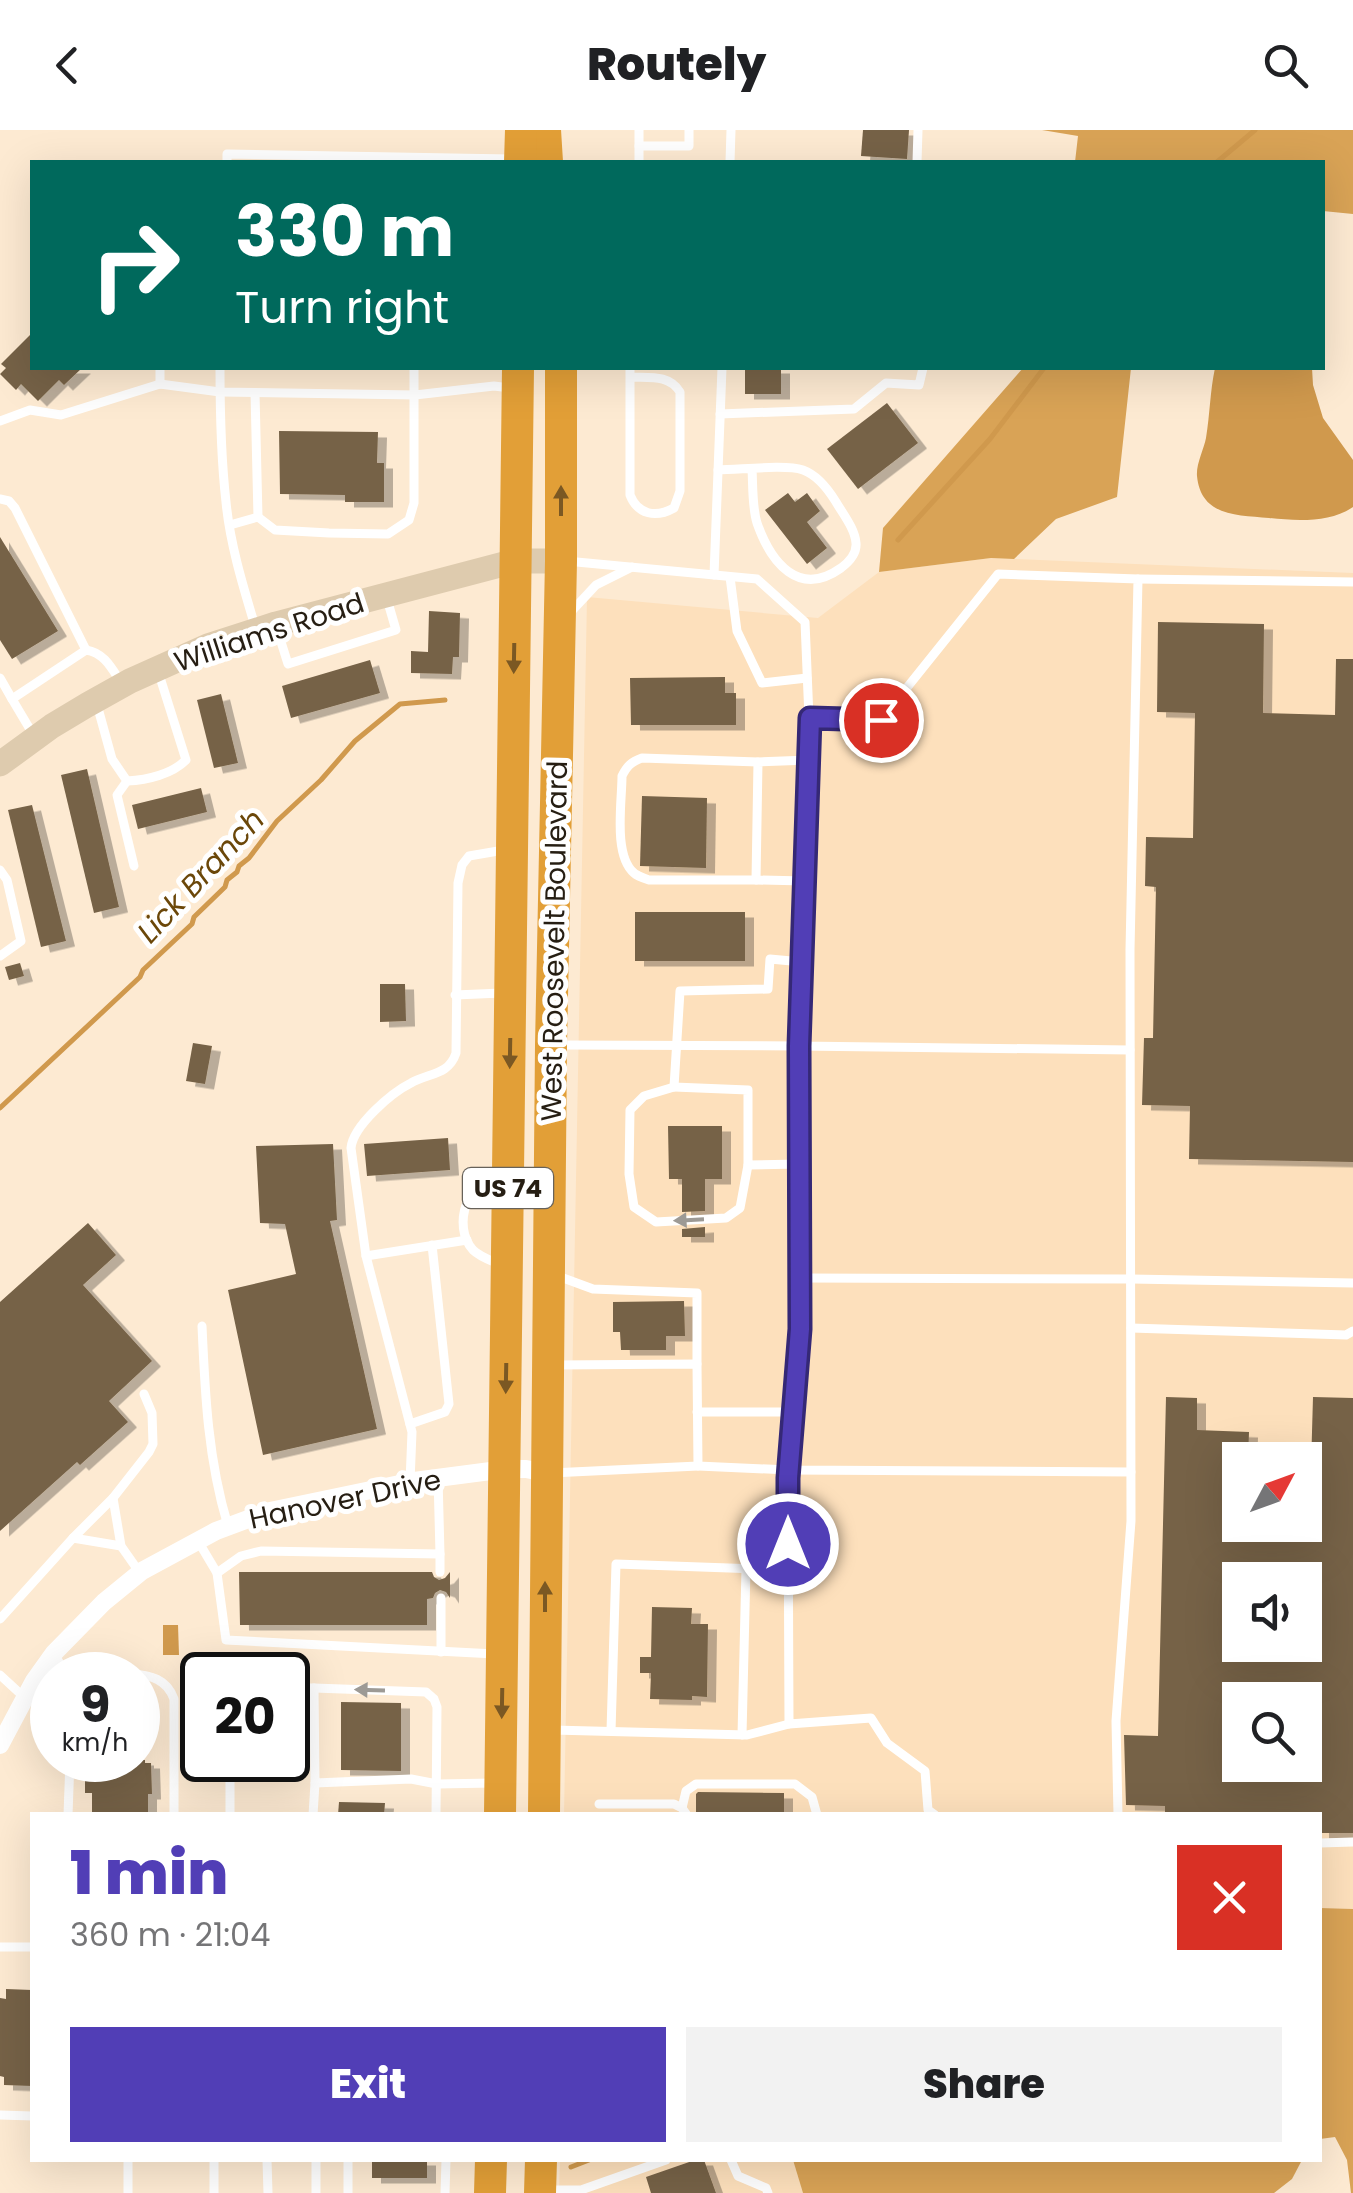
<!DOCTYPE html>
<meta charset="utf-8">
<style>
:root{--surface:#fff;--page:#f2f2f2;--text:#202124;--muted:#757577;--accent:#513eb6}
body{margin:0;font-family:Poppins,sans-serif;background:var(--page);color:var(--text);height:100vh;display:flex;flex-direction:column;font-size:38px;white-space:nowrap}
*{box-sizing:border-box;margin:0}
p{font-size:32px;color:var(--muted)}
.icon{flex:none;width:55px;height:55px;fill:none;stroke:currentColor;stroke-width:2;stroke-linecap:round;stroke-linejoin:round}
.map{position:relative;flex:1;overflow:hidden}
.side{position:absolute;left:30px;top:1682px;width:1292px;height:350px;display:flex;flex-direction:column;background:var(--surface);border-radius:0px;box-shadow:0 10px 40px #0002}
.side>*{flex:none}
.guide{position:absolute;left:30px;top:30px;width:1295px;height:210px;border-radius:0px;box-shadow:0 10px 40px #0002;background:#00695c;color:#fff;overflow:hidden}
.needle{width:65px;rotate:49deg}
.controls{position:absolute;left:1222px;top:1312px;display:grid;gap:20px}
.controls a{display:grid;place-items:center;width:100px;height:100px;border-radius:0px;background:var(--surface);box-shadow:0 10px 40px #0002;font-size:50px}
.speed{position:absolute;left:30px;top:1522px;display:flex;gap:20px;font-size:50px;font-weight:700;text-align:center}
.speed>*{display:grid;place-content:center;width:130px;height:130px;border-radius:50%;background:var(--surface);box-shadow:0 10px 40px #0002;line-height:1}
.speed small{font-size:25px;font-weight:400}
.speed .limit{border:5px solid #111;border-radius:15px;background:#fff;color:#111}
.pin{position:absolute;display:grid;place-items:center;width:85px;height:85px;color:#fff;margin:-42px;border:5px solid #fff;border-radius:50%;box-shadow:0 2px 10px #0007}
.me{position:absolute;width:110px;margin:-55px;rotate:0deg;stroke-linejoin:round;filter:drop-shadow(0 0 8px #0008)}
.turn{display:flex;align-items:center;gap:35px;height:210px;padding:0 40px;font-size:45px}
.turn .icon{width:130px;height:130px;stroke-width:2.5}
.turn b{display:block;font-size:70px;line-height:85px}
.round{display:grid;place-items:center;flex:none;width:105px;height:105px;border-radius:0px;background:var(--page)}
.headline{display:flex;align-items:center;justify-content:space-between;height:170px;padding:0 40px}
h1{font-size:60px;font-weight:800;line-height:75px;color:var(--accent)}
.action{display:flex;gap:20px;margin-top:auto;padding:20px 40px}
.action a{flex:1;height:115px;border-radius:0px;background:var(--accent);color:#fff;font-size:40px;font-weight:800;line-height:115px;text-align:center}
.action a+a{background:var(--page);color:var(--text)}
header{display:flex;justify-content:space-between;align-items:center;height:130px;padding:0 40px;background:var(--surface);font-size:45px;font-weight:800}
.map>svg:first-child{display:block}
.built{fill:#fde0bc;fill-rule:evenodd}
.forest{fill:#d9a356}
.water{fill:#d0994d}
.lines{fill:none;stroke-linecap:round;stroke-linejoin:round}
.stream{stroke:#d0994d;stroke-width:5}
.building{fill:#766247;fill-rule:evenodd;filter:url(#shadow)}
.lane{stroke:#fff;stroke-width:9}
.street{stroke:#fff;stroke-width:18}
.secondary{stroke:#decbae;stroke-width:25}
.highway{stroke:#e29f37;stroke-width:32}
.oneway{fill:#7b5823}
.oneway2{fill:#9d9a95}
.route-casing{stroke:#352876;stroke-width:25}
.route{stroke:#513eb6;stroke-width:18}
.labels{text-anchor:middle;stroke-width:10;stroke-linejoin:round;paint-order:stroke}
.shield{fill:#fff;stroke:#67625a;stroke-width:2.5}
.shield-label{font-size:25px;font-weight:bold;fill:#261e13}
.street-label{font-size:28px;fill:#261e13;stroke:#fff}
.water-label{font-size:30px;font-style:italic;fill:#6b4709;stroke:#fff}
</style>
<header><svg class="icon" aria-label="back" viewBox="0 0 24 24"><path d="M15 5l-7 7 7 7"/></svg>Routely<svg class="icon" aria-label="search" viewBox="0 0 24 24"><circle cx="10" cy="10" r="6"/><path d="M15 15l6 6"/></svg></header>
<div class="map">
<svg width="1353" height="2063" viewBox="0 0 1353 2063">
<defs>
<filter id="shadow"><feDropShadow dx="9" dy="5.5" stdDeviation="0" flood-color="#0004"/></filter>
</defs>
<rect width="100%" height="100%" fill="#fdead2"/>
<!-- built -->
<g class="built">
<path d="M 991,428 L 1353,443 L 1353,1779 L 1320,1778 L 1320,1685 L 564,1685 L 587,467 L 818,488 L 879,442 ZM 1240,1330 L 1305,1330 L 1305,1395 L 1240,1395 ZM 1240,1450 L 1305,1450 L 1305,1515 L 1240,1515 ZM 1240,1570 L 1305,1570 L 1305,1635 L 1240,1635 Z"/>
<polygon points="560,2030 793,2030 803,2063 559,2063"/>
</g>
<!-- forest -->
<g class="forest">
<polygon points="1042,0 1353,0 1353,84 1323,81 1322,32 1075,32 1078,6"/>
<polygon points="1023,238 1131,238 1117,367 1056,389 1014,429 991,428 879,442 883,398"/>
<polygon points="1320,1778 1353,1779 1353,2063 1351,2063 1347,2030 1335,2007 1320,2009"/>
<polygon points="793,2030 1302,2030 1292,2049 1274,2063 803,2063"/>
</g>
<!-- water -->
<g class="water">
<path d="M 1215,238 L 1312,238 L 1313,255 L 1323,288 L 1353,330 L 1353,377 C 1330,393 1296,391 1269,388 C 1238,385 1201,387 1197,346 C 1196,334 1204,319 1206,308 C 1210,284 1210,261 1215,238 Z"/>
<polygon points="163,1495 178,1495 179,1525 163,1525"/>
</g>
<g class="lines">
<!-- stream -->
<g class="stream">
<polyline points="1217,32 1255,0"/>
<polyline points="898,410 990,309 1044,238"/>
<polyline points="0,978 140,847 143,840 192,794 194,787 225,757 227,750 237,742 239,736 249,728 277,691 321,650 355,611 400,574 445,570"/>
<polyline points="571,2037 589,2030"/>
</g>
</g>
<!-- building -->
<g class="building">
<polygon points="863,0 909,0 907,29 861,26"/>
<polygon points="32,203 32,238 82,238 64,255 59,250 38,271 21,254 16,260 0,244 6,238 1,234"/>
<rect x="745" y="238" width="36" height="26"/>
<polygon points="887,273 918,313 858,359 827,319"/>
<polygon points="279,301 378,302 377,333 384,333 384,372 345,372 345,365 280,364"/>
<polygon points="788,363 795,372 807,363 820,381 807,392 827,418 807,434 765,380"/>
<polygon points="0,407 58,501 12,529 0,510"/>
<polygon points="429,481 460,483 459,527 453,527 452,544 411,543 411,521 428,522"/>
<polygon points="1158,492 1264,494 1263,583 1335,585 1336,529 1353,529 1353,1032 1189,1029 1190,976 1142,975 1144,908 1153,908 1156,757 1145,756 1146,707 1193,708 1195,583 1157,582"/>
<polygon points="370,530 380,563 291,588 282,556"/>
<polygon points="725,547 725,563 736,563 736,595 631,595 630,548"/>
<polygon points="221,564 238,633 214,638 197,570"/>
<polygon points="87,639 119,777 94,783 61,645"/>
<polygon points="201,658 207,682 138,699 132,675"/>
<polygon points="642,666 707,668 706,738 640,736"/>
<polygon points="32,675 66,811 41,817 8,680"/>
<rect x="635" y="782" width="110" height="49"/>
<polygon points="20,833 24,846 9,850 5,837"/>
<polygon points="380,854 405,854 406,891 380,892"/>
<polygon points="193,913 212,916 205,954 186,951"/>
<polygon points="668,996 722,996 722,1049 705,1049 705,1081 682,1082 682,1049 669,1049"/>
<polygon points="448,1008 450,1040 367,1046 364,1014"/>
<polygon points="333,1014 337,1090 330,1091 377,1299 263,1325 228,1160 296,1144 285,1094 260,1093 256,1016"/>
<polygon points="88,1093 116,1125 83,1155 152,1231 109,1271 128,1292 80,1335 77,1332 0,1401 0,1172"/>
<polygon points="705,1097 705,1107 682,1107 682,1099"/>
<polygon points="684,1171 685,1206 666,1206 666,1220 621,1220 620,1202 613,1202 613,1172"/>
<path d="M 1166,1267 L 1197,1268 L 1197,1300 L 1249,1302 L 1248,1330 L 1240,1330 L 1240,1395 L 1305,1395 L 1305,1337 L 1311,1337 L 1313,1267 L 1353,1268 L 1353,1703 L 1320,1703 L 1320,1685 L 1165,1685 L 1165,1676 L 1126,1675 L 1124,1605 L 1158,1606 ZM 1240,1450 L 1305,1450 L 1305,1515 L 1240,1515 ZM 1240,1570 L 1305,1570 L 1305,1635 L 1240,1635 Z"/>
<polygon points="239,1442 432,1442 434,1447 439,1450 445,1448 450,1442 450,1468 446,1462 440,1460 435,1463 433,1468 427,1469 427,1495 240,1495"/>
<polygon points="652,1477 692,1478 691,1494 708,1494 707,1567 692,1566 692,1570 650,1569 651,1543 640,1543 640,1527 651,1527"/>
<polygon points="341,1572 401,1573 401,1641 341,1640"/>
<polygon points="96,1630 145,1630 145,1633 151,1633 152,1664 148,1664 148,1685 92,1685 92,1663 85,1663 85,1633 96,1633"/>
<polygon points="698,1662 784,1663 784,1685 696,1685 696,1664"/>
<polygon points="339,1672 385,1673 384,1685 338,1685"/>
<polygon points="6,1859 32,1860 32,1956 4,1955 4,1947 0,1946 0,1868 6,1869"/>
<rect x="372" y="2030" width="55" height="18"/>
<polygon points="695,2030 704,2030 716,2063 651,2063 646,2047"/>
</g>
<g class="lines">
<!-- lane -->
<g class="lane">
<polyline points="639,0 639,32"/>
<polyline points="639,16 689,16 689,0"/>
<polyline points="227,32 227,24 513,29"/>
<polyline points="730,32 731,0"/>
<polyline points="917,32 918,0"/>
<polyline points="160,238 160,254"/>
<path d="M 220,238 C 220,282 221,328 226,372 C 230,414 243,456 255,496"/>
<path d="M 630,238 L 630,365 C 638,385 656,388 674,378 L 680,361 L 680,262 C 669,244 649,248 630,247"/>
<polyline points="255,263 258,387"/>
<polyline points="720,284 854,279 886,253 919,255 923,238"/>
<polyline points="0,291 30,280 61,285 160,254 220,262 415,265 494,256 510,258"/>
<path d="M 718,340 C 739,340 785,334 803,340 C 817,345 828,359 836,372 C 843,384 855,399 856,413 C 857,424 849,432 841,438 C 799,468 771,433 757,393 C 752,377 753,356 752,339"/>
<polyline points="0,369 9,371 15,378 86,520"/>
<polyline points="230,395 258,387 275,400 329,403 388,404 409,390 414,373 414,238"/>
<polyline points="566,431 757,449 805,492 809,588 881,590 998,444 1138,449 1130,820 1131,1391 1116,1591 1118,1685"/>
<polyline points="714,445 722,238"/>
<polyline points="730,447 737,501 762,553 807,548"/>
<polyline points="1138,449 1353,452"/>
<polyline points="569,484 596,455 632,437"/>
<polyline points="276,496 288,534 396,500 387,469"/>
<polyline points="0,548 12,569"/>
<path d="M 96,571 L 112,629 L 127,651 C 148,650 172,644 186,630 L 158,541"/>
<polyline points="809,588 799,916 1130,920"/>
<path d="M 34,606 L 12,569 L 86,520 C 105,523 112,539 122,554"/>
<polyline points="127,651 117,665 134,736"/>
<polyline points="0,740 7,750 21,811 0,826"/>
<path d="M 756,750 L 649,750 C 646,749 636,745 634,743 C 613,725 622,672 622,646 C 627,636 631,632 642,628 L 758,632"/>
<polyline points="805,751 756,750 758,632 809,630"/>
<polyline points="455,865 502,863"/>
<polyline points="559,915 799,916 800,1199 788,1348 789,1594 871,1588 887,1613 925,1641 928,1680 935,1685"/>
<polyline points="674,957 644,966 630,980 629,1044 634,1077 656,1092 726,1088 740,1078 748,1035"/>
<polyline points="799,1034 748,1035 748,960 674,957 680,861 768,859 770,829 802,832"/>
<path d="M 501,1044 C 468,1047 451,1096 473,1120 C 480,1127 492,1131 501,1135"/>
<path d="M 366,1126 L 351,1018 C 353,996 391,963 411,953 C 429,943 449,945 456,923 L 458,753 L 462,735 L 469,726 L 504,720"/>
<polyline points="555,1145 593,1159 697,1163 697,1234"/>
<polyline points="800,1148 1131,1149 1353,1153"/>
<path d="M 202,1196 C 205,1264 208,1330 228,1396"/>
<polyline points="1131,1198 1346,1205 1353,1201"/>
<polyline points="555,1235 697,1234 698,1336 789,1340 1131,1342"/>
<polyline points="697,1282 793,1282"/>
<polyline points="410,1294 445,1282 449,1274 432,1115"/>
<polyline points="551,1343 698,1336"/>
<polyline points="438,1347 440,1424 261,1421 241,1426 217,1443 226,1510 495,1524"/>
<polyline points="410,1352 412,1302 366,1126 467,1110"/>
<polyline points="113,1368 121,1416 140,1443"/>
<polyline points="73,1408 121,1416"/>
<polyline points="198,1411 217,1443"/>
<polyline points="440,1442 440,1424"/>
<polyline points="441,1468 441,1522"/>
<polyline points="0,1489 73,1408 113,1368 149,1322 153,1314 152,1283 144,1264"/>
<polyline points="54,1523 66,1545"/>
<path d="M 132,1544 C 150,1545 167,1549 174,1569 L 174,1685"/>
<polyline points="0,1545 25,1568"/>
<polyline points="288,1558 314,1558 315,1653 411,1649 437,1654 493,1653"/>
<polyline points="314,1558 426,1562 434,1569 437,1577 436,1685"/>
<polyline points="553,1600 747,1605 789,1594"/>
<polyline points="611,1601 616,1434 789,1440"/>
<polyline points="742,1605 746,1438"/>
<polyline points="599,1674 674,1674 682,1678 687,1685"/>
<polyline points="682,1678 686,1661 696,1654 795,1654 812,1667 817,1685"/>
<polyline points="68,1685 70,1630"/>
<polyline points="230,1685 230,1630"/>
<polyline points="313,1685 315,1653"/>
<polyline points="1320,1713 1353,1712"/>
<polyline points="0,1817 32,1817"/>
<polyline points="0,1985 32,1986"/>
<polyline points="128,2030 128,2063"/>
<polyline points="214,2030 214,2063"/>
<polyline points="267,2030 268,2063"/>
<polyline points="348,2030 348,2063"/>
<polyline points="731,2030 738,2046 766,2058 768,2063"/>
<polyline points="549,2060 581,2060 666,2030"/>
<polyline points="316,2063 316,2030"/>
<polyline points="445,2063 446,2030"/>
</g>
<!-- street -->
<polyline class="street" points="0,1615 34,1551 54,1523 104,1472 142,1441 216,1401 270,1381 414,1351 506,1339 526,1339 546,1343"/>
<!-- secondary -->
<polyline class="secondary" points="0,634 52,596 87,575 130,551 208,516 276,494 515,431 561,431"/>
<!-- highway -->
<g class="highway">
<polyline points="545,0 547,32"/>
<polyline points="520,32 521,0"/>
<polyline points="500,1685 518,238"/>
<polyline points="544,1685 551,915 561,431 561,238"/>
<polyline points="490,2063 491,2030"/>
<polyline points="540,2063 541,2030"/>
</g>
</g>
<!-- one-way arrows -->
<defs><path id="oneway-solid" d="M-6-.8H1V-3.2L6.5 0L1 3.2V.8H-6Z" transform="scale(2.5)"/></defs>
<g class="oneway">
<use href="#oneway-solid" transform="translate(561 371) rotate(-90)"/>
<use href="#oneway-solid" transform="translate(514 528) rotate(91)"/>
<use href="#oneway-solid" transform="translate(510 923) rotate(91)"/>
<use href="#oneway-solid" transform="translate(506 1248) rotate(91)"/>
<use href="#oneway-solid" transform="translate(545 1467) rotate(-90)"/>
<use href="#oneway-solid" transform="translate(502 1573) rotate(91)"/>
</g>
<g class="oneway2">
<use href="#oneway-solid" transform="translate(689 1090) rotate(177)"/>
<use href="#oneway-solid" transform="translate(370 1560) rotate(-178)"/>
</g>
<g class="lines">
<!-- route casing -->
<g class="route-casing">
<polyline id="route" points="788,1414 788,1348 800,1199 799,916 810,588 881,590"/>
</g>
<!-- route -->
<use href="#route" class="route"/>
</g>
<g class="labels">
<!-- shield labels -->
<rect class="shield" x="463" y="1038" width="90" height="40" rx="8"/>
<g class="shield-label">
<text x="508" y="1067">US 74</text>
</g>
<!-- street labels -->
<g class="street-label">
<text transform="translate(269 502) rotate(-18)" y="10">Williams Road</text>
<text transform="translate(554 811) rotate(-89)" y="10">West Roosevelt Boulevard</text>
<text transform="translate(345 1369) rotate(-12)" y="10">Hanover Drive</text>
</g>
<!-- water labels -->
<g class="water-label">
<text transform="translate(201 746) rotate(-47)" y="10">Lick Branch</text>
</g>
</g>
</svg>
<div class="controls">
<a><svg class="needle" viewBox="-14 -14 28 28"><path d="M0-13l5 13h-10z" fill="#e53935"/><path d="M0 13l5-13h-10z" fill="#757577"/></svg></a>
<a><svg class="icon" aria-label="sound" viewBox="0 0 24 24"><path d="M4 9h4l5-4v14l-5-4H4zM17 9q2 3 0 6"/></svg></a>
<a><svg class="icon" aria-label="search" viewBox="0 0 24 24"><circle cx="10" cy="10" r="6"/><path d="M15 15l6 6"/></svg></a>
</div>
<div class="speed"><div>9<small>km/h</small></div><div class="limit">20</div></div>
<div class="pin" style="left:881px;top:590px;background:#d93025"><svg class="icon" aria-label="arrive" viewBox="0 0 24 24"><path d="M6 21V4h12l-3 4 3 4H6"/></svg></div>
<svg class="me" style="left:788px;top:1414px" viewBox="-20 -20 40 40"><circle r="17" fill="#513eb6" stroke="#fff" stroke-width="3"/><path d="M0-11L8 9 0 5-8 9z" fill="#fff"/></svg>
<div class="guide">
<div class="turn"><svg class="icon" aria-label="right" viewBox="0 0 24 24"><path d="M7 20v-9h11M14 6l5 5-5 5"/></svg><div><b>330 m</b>Turn right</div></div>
</div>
<section class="side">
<div class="headline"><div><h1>1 min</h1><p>360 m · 21:04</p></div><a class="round" style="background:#d93025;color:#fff"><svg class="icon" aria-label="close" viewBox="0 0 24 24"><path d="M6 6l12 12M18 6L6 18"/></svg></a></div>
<div class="action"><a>Exit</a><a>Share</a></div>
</section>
</div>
